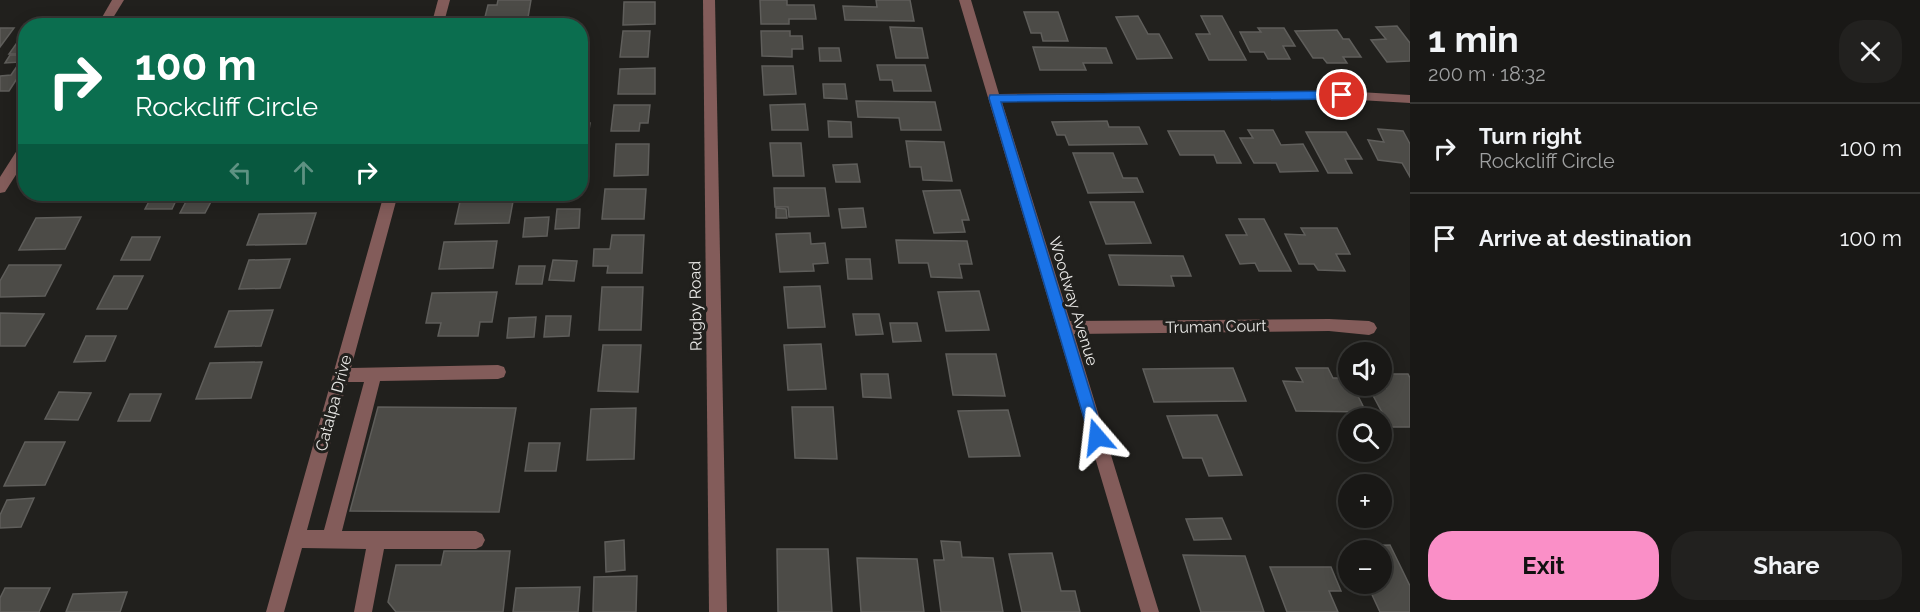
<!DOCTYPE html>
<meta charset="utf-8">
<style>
:root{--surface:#191816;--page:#22211f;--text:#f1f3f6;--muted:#9fa0a1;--line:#373735;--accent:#fa8fc7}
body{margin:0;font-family:Raleway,sans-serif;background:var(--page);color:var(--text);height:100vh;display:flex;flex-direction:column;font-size:22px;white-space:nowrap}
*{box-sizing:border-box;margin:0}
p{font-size:20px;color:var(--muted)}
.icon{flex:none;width:33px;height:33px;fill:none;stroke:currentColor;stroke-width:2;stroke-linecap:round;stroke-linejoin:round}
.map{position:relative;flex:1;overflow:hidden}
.panel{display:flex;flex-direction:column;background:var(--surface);width:510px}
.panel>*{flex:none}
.top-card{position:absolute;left:18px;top:18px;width:570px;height:183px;border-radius:24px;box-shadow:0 3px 15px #0003,0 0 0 2px var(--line);background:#0b6e4f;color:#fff;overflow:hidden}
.buttons{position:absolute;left:1338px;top:342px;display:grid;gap:12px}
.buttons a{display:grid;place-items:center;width:54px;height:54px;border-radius:50%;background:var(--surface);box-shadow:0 3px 15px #0003,0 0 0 2px var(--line);font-size:30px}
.pin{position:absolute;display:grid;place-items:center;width:51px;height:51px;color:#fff;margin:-26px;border:3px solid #fff;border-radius:50%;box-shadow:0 2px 6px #0007}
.me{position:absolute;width:66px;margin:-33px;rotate:343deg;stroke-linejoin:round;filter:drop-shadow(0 0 4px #0008)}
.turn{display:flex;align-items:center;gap:21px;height:126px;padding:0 18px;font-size:27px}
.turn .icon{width:78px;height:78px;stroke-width:2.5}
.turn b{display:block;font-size:42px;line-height:51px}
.lanes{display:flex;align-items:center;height:57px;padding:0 18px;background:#0003;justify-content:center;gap:30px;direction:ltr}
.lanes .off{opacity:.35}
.round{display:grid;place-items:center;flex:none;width:63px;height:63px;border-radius:24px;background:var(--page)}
.overview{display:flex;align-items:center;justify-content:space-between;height:102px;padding:0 18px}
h1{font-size:36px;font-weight:700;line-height:45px}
.cta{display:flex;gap:12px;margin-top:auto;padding:12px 18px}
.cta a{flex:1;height:69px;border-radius:24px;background:var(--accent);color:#111;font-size:24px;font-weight:700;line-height:69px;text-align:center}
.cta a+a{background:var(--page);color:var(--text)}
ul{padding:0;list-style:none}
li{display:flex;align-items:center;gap:18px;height:90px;padding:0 18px;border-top:2px solid var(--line)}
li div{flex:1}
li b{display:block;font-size:22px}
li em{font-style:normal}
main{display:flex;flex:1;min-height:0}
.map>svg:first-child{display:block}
.building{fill:#4c4b47;stroke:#5f5e5b;stroke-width:1.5}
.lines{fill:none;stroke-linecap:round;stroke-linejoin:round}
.minor{fill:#835c5a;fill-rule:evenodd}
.route{fill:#1a73e8;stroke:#114b97;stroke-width:1.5}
.labels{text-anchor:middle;stroke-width:6;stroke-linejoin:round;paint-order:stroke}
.street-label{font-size:16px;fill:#eae9e7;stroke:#21201d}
</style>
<main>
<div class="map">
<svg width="1410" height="612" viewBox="0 0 1410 612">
<rect width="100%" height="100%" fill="#21201d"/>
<!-- building -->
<g class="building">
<polygon points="498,0 531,0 527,23 493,24 494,17 485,17 488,5 497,5"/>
<polygon points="760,0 787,0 787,5 814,5 816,19 789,19 789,24 761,24"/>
<polygon points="876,0 910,0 914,21 845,20 843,6 877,7"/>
<polygon points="624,2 655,2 655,24 623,25"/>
<polygon points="1024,12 1058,12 1068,41 1043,41 1041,33 1031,33"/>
<polygon points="1138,16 1148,34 1159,34 1172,58 1137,59 1116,17"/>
<polygon points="1201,16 1222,16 1246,60 1209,60 1196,34 1210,34"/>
<polygon points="1397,26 1410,43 1410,61 1387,62 1371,40 1386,39 1376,27"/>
<polygon points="890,27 922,28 928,58 896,58"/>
<polygon points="0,28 14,28 0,47"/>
<polygon points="1258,28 1284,28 1295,46 1283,46 1290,59 1268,59 1264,52 1250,52 1240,32 1261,32"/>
<polygon points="26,30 26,54 9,54"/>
<polygon points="1337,30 1343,39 1349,39 1361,57 1343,57 1347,63 1327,63 1323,58 1313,58 1295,31"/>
<polygon points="623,31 650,31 648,57 620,57"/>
<polygon points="761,31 790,31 790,36 802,36 803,49 792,49 792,57 762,56"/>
<polygon points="1033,47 1106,48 1112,63 1083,63 1086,70 1040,70"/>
<polygon points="819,48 839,48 841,61 820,61"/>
<polygon points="10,55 26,55 26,76 18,77 9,91 0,91 0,76 11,75 20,62 5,63"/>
<polygon points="877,65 925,65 931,91 894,91 892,80 880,80"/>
<polygon points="762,66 793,66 796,94 764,95"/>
<polygon points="655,68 655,94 618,94 620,69"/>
<polygon points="823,84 845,84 847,99 824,98"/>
<polygon points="856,101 935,102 941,130 901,130 899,118 858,117"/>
<polygon points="805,104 808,130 772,130 770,105"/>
<polygon points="614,105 650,105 648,123 640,123 639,131 611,131"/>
<polygon points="828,121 851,122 852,137 829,137"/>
<polygon points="1107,121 1109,127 1139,127 1147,144 1069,145 1065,135 1057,135 1052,122"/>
<polygon points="580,123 590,123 588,138 580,138"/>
<polygon points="1378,129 1403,131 1410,144 1410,177 1402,163 1378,160 1368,140 1384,142"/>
<polygon points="1248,130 1273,130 1281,145 1303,144 1318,171 1280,172 1276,163 1254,163 1240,138 1253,138"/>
<polygon points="1168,131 1224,131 1241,163 1217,163 1214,155 1180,155"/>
<polygon points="1306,132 1346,132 1362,159 1345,159 1352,173 1328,173"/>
<polygon points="906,141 944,142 952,181 923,180 921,167 910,167"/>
<polygon points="770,143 801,143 804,176 773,176"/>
<polygon points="616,144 649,144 648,175 614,176"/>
<polygon points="1073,153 1113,153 1123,178 1137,178 1143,192 1088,193"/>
<polygon points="857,164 860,182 836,182 833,165"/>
<polygon points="774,188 825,188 829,216 789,217 788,207 775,207"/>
<polygon points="605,189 646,189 644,219 602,219"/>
<polygon points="960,190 969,220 962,220 965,232 934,233 923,191"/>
<polygon points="53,194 97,194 93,201 49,200"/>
<polygon points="153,194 179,194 172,209 145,209"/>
<polygon points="190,194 215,194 205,213 180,213"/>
<polygon points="267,194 321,194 320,196 265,197"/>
<polygon points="514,196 509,223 455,224 461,197"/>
<polygon points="1090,202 1134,202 1151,243 1106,244"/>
<polygon points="776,208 786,209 787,218 776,218"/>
<polygon points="863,208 866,227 842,228 839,209"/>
<polygon points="557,209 580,209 579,228 555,229"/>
<polygon points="316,213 306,244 247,245 259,214"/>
<polygon points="81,217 65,249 19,250 36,218"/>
<polygon points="549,217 547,236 523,237 525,218"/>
<polygon points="1239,219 1264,219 1291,271 1259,271 1255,263 1240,264 1226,235 1247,235"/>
<polygon points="1301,228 1337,228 1350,254 1336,254 1345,271 1318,270 1314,264 1299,264 1285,234 1305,235"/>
<polygon points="810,233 811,244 825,243 828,263 813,264 814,271 780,272 776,234"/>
<polygon points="612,235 644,235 642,273 607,273 608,266 593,266 594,249 610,249"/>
<polygon points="132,237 160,237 150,260 121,260"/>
<polygon points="896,240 967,241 972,264 959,264 962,278 931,277 928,263 899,263"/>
<polygon points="497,241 493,268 439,269 444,242"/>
<polygon points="1109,255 1183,256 1191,276 1171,276 1174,286 1119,285"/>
<polygon points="290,259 280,288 239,289 249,260"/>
<polygon points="846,259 870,259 872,279 848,279"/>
<polygon points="553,260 577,261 574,281 549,280"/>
<polygon points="9,265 61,265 45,296 0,297 0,281"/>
<polygon points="519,266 545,266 542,284 516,284"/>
<polygon points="114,276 143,276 127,309 97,309"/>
<polygon points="820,286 825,327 788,328 784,287"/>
<polygon points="602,287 643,287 641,330 599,330"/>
<polygon points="979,291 989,330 946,331 938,292"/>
<polygon points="497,292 492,322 480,322 478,336 438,336 441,323 426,323 432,293"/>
<polygon points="273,310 261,346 215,347 229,311"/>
<polygon points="0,313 44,314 25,346 0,346"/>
<polygon points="853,314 879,314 883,334 856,335"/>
<polygon points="546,316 571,316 569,336 544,337"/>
<polygon points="536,317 534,337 507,338 509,318"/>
<polygon points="890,323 917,323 921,341 893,342"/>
<polygon points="86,336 116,336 105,361 74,362"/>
<polygon points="821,344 826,389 788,390 784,345"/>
<polygon points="603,345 641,345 638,392 598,391"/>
<polygon points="946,354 996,354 1005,396 953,395"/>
<polygon points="262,362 251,398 196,399 210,363"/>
<polygon points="1233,368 1246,401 1154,402 1143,369"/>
<polygon points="1296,368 1328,368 1333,378 1348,378 1348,386 1353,386 1366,412 1296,411 1283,381 1303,382"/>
<polygon points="861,374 888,374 891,398 863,397"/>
<polygon points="1382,374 1408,374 1410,378 1410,427 1390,427 1369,388 1386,388"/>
<polygon points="59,392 91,393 78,420 45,419"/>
<polygon points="130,394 161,394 150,421 118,421"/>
<polygon points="378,407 516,408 499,512 350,511"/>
<polygon points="792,407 833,407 837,459 795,458"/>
<polygon points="636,408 634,459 587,460 591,409"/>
<polygon points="1008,410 1020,456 969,457 958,411"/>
<polygon points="1217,415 1242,475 1209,476 1202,458 1183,458 1167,416"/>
<polygon points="25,442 65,442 45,485 4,486"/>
<polygon points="529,443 560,443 556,471 525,471"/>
<polygon points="34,498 21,527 0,528 0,515 7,500"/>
<polygon points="1222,518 1231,539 1194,540 1186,519"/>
<polygon points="624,540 625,570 606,572 605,542"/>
<polygon points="941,541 960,542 962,557 993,558 1003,612 941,612 934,560 944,560"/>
<polygon points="1390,545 1410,586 1410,612 1380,612 1367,584 1382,584 1382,550 1351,550 1349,546"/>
<polygon points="777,549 828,549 832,612 778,612"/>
<polygon points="444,551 510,551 503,612 396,612 388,602 396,565 441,565"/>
<polygon points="1052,553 1061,591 1075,591 1080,612 1022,612 1009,554"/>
<polygon points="1183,555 1245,556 1264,612 1201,612"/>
<polygon points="857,558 917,559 924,612 861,612"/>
<polygon points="1270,567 1331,567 1341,591 1329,591 1338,612 1287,612"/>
<polygon points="637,576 636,612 593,612 594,577"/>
<polygon points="580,587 578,612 513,612 516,588"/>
<polygon points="5,588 50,588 39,612 0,612 0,598"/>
<polygon points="127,592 120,612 66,612 73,594"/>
</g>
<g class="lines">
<!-- minor -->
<g class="minor">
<polygon points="112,0 124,0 108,26 97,26"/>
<polygon points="438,0 450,0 443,26 431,26"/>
<polygon points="703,0 715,0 727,612 709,612"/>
<polygon points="959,0 971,0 999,94 1342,91 1410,95 1410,103 1342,99 1002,102 1070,321 1329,319 1369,321 1374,323 1377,328 1374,333 1369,335 1329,331 1074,334 1159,612 1141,612"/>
<polygon points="26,142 26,159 5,192 0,193 0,177 21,144"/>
<path d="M 384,194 L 398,194 L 351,368 L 498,365 L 504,367 L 506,372 L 504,377 L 498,379 L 380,381 L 342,531 L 476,531 L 482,534 L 485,540 L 482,546 L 476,549 L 384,549 L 372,612 L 354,612 L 366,549 L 302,548 L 284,612 L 266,612 ZM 347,382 L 364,382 L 324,530 L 307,530 Z"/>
</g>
</g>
<!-- route -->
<polygon class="route" points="1342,91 1348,95 1342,99 1001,102 1104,437 1102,442 1091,442 989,98 990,95"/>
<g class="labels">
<!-- street labels -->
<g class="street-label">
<text transform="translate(1074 301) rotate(73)" y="6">Woodway Avenue</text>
<text transform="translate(695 306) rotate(-91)" y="6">Rugby Road</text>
<text transform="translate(1216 326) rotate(-1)" y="6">Truman Court</text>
<text transform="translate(333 403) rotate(-75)" y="6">Catalpa Drive</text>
</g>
</g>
</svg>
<div class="buttons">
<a><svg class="icon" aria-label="sound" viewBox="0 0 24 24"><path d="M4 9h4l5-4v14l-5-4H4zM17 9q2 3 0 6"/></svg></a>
<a><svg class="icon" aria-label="search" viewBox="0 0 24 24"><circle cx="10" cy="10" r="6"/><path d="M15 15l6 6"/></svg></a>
<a>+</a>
<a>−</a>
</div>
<div class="pin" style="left:1342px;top:95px;background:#d93025"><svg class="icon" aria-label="arrive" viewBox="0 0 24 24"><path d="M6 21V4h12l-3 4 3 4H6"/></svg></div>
<svg class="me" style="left:1097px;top:437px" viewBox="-20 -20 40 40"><path d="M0-17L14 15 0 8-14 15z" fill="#1a73e8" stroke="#fff" stroke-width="4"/></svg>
<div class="top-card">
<div class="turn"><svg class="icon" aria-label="right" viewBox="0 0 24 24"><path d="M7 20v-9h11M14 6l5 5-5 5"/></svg><div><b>100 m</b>Rockcliff Circle</div></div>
<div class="lanes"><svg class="icon off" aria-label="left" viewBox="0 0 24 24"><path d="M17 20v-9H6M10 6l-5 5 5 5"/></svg><svg class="icon off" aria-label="ahead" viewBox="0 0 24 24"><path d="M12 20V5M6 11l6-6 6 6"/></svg><svg class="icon" aria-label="right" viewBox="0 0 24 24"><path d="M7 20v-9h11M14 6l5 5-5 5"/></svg></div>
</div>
</div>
<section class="panel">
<div class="overview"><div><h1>1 min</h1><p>200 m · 18:32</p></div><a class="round"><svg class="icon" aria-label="close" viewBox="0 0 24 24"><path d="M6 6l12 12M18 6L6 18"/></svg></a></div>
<ul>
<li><svg class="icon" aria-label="right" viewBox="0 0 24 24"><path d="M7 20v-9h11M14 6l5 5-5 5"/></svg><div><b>Turn right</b><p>Rockcliff Circle</p></div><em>100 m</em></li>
<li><svg class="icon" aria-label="arrive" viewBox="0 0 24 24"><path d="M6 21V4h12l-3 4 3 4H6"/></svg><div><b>Arrive at destination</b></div><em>100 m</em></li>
</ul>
<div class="cta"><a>Exit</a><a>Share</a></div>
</section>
</main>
